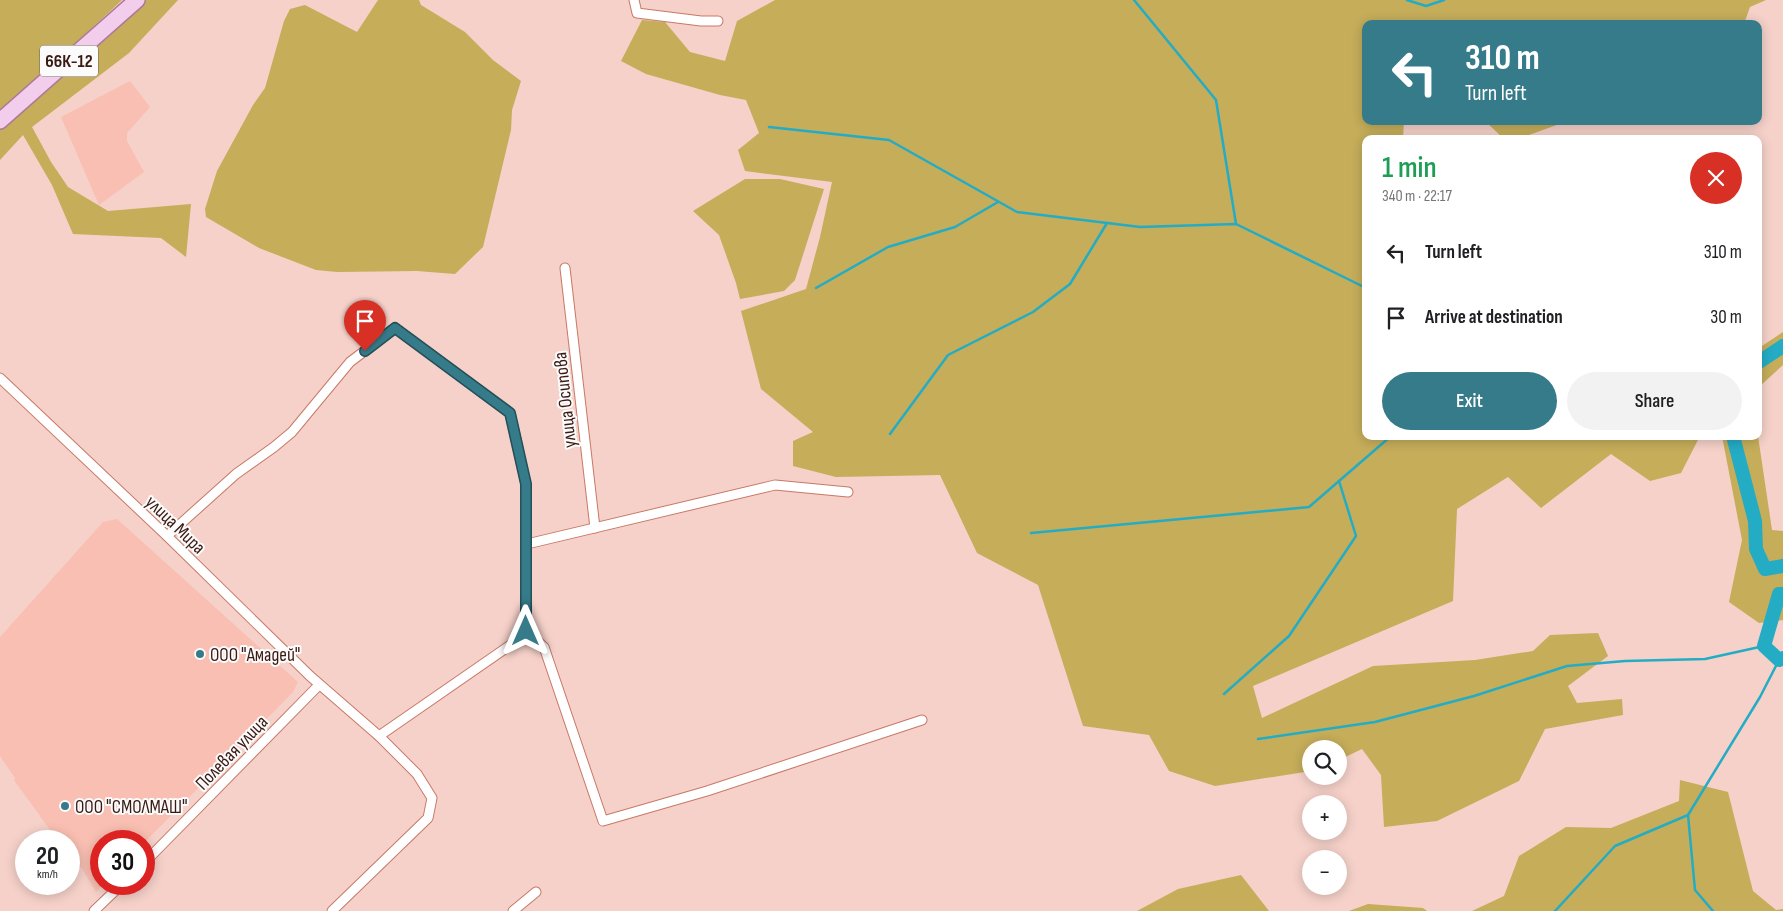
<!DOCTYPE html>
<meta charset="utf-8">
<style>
:root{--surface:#fff;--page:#f2f2f2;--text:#202124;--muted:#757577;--accent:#367b89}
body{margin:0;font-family:"Sofia Sans Condensed",sans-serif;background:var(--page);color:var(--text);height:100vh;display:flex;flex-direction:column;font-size:19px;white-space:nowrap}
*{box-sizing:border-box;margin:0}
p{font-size:16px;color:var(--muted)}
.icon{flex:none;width:28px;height:28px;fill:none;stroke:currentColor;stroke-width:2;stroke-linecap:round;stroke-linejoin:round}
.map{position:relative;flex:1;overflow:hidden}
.drawer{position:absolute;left:1362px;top:135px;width:400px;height:305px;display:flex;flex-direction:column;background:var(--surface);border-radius:10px;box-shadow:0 2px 12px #0003}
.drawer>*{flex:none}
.banner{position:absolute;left:1362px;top:20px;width:400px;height:105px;border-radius:10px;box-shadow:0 2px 12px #0003;background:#367b89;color:#fff;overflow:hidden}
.tools{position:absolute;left:1302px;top:740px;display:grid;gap:10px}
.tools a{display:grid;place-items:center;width:45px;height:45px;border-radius:50%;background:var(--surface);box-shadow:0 2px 12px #0003;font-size:25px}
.speed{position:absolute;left:15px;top:830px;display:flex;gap:10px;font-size:25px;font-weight:700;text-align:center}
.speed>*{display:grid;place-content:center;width:65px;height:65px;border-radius:50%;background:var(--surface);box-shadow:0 2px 12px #0003;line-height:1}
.speed small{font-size:12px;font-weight:400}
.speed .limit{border:8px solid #d22;background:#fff;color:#111}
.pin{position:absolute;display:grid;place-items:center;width:42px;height:42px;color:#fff;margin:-51px -21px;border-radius:50% 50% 50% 0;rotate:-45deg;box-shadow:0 0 5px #0007}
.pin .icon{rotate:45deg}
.me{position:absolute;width:55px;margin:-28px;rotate:0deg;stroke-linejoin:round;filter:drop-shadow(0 0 4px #0008)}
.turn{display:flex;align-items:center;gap:18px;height:105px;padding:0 20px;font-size:22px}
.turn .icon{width:65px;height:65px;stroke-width:2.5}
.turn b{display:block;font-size:35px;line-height:42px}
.round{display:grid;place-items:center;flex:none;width:52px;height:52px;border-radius:26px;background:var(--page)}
.overview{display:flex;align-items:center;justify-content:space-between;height:85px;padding:0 20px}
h1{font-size:30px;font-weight:600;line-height:38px;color:#1e9e55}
.button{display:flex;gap:10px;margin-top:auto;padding:10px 20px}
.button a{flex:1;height:58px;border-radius:30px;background:var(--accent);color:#fff;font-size:20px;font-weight:600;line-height:58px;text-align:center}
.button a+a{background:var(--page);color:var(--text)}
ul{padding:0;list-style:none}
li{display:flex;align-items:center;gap:15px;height:65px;padding:0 20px}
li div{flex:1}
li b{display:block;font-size:19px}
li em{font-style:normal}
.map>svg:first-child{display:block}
.built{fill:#f9bfb2}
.green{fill:#c5ad5a}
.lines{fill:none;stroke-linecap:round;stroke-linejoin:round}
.stream{stroke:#24acc4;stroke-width:2.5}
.river{stroke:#24acc4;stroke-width:14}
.minor-casing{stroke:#c97866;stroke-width:11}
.primary-casing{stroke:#ad7998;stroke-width:18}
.minor{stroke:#fff;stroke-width:9}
.primary{stroke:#f3cdec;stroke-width:15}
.route-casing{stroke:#235059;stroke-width:12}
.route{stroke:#367b89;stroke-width:9}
.poi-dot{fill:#367b89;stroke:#fbfbfb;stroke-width:2}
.labels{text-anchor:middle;stroke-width:4;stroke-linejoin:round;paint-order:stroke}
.shield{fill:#fbfbfb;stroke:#745e59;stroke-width:1}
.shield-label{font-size:18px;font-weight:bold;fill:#3a1a13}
.street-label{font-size:19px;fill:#3a1a13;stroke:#fbfbfb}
.poi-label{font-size:19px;fill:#3a1a13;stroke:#fbfbfb;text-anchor:start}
</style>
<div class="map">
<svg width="1783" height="911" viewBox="0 0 1783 911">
<rect width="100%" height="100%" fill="#f5d1c9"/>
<!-- built -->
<g class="built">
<polygon points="130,81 150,107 127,133 127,141 144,172 99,205 61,117"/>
<polygon points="117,519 298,682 293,692 144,843 144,841 101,841 101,884 104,884 96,892 81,867 77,869 69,856 69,841 58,841 14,780 15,778 0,756 0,637 103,522"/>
</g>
<!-- green -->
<g class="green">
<polygon points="0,0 122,0 59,59 0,110"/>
<polygon points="145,0 178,0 129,53 32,127 51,162 68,187 108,211 191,204 186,257 161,238 73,234 52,185 23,135 0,160 0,129 113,33"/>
<polygon points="378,0 419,0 421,5 465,32 493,60 521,81 512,110 511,130 483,247 455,274 417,271 337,272 316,270 259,248 206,217 205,209 217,171 253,105 265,88 284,21 290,9 305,5 357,32"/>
<polygon points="775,0 1766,0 1750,7 1744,24 1366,24 1366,121 1404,121 1403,139 1366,139 1366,436 1700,436 1681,473 1650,481 1611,454 1541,508 1508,477 1457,509 1453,601 1253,686 1262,718 1373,666 1475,660 1533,651 1550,635 1598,633 1608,656 1568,686 1577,703 1622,699 1623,715 1545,729 1519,781 1437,821 1384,827 1381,775 1362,749 1339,760 1339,749 1311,749 1311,771 1215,786 1169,771 1149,735 1083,726 1038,585 977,553 940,475 836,477 793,466 793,441 813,432 761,389 741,311 806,289 820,237 832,182 745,171 738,150 759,133 746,100 720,95 646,74 621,61 642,20 665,22 690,52 725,61 737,21"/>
<polygon points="1485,121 1568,121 1518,139 1504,139"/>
<polygon points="745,179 780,179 824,189 795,280 784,291 740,299 736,283 719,235 693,211"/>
<polygon points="1783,332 1783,365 1759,387 1759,348"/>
<polygon points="1722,436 1758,436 1772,530 1783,531 1783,620 1759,623 1729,602 1742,540"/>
<polygon points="1680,780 1728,792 1753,891 1776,910 1783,909 1783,911 1472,911 1504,896 1519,856 1566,827 1611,828 1679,801"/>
<polygon points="1241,875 1269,911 1137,911 1178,889"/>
<polygon points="1368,904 1423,908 1427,911 1349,911"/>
</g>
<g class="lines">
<!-- stream -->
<g class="stream">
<polyline points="1134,0 1216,100 1236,224"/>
<polyline points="1407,0 1426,6 1444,0"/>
<polyline points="769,127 889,140 1017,212 1140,227 1236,224 1366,288"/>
<polyline points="816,288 888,247 955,227 998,202"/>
<polyline points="890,434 948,355 1033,312 1070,284 1107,223"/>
<polyline points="1031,533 1309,507 1391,436"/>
<polyline points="1224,694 1289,636 1356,536 1339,481"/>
<polyline points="1258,739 1375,722 1474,696 1567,666 1625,661 1705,659 1764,646"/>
<polyline points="1688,815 1695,890 1713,911"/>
<polyline points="1555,911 1615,846 1688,815 1760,697 1779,660"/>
</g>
<!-- river -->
<g class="river">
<polyline points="1759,362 1783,346"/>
<polyline points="1733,436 1755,521 1756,549 1765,569 1783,566"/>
<polyline points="1783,594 1779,594 1764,646 1779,660 1783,658"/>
</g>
<!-- minor casing -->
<g class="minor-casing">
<g id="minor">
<polyline points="634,0 637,13 701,21 718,21"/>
<polyline points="565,268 595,528"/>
<polyline points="0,378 167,536 310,676 379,736 417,774 432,798 428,818 332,911"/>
<polyline points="167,536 236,474 274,447 292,432 350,362 395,328 510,413 526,484 526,631 512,644 379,736"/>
<polyline points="527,544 775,485 848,492"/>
<polyline points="526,631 544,647 603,821 707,791 922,720"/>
<polyline points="144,863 319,685"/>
<polyline points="94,911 122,884"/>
<polyline points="513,911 536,892"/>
</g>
</g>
<!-- primary casing -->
<g class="primary-casing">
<polyline id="primary" points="0,121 137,0"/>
</g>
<!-- minor -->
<use href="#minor" class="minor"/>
<!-- primary -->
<use href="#primary" class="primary"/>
</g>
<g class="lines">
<!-- route casing -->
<g class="route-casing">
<polyline id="route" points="365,351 395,328 510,413 526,484 526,631"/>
</g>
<!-- route -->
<use href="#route" class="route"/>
</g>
<!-- markers -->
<g class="poi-dot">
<circle cx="200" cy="654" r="5"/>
<circle cx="65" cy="806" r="5"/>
</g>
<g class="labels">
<!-- shield labels -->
<rect class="shield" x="40" y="45.5" width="58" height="31" rx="4"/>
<g class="shield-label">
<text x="69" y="67">66К-12</text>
</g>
<!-- street labels -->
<g class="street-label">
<text transform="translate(564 400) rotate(-96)" y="7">улица Осипова</text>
<text transform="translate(176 524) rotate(44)" y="7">улица Мира</text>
<text transform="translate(231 752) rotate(-46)" y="7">Полевая улица</text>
</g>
<!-- poi labels -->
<g class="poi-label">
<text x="210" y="661">ООО "Амадей"</text>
<text x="75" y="813">ООО "СМОЛМАШ"</text>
</g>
</g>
</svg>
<div class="tools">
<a><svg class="icon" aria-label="search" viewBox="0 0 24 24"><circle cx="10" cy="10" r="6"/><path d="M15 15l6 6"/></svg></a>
<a>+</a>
<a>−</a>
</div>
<div class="speed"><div>20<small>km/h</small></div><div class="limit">30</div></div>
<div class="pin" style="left:365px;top:351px;background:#d93025"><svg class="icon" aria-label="arrive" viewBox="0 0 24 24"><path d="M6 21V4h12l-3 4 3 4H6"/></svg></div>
<svg class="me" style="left:526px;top:631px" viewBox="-20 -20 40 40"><path d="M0-17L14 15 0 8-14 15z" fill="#367b89" stroke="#fff" stroke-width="4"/></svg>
<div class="banner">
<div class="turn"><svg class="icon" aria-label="left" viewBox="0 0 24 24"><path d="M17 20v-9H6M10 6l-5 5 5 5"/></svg><div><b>310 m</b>Turn left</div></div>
</div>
<section class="drawer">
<div class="overview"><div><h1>1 min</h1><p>340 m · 22:17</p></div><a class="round" style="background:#d93025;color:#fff"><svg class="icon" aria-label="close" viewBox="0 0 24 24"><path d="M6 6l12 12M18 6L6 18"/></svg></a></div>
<ul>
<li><svg class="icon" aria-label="left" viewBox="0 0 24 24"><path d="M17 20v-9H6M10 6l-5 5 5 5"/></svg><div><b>Turn left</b></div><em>310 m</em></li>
<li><svg class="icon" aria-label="arrive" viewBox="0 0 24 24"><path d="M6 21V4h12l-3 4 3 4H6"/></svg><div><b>Arrive at destination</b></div><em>30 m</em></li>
</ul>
<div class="button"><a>Exit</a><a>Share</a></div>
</section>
</div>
